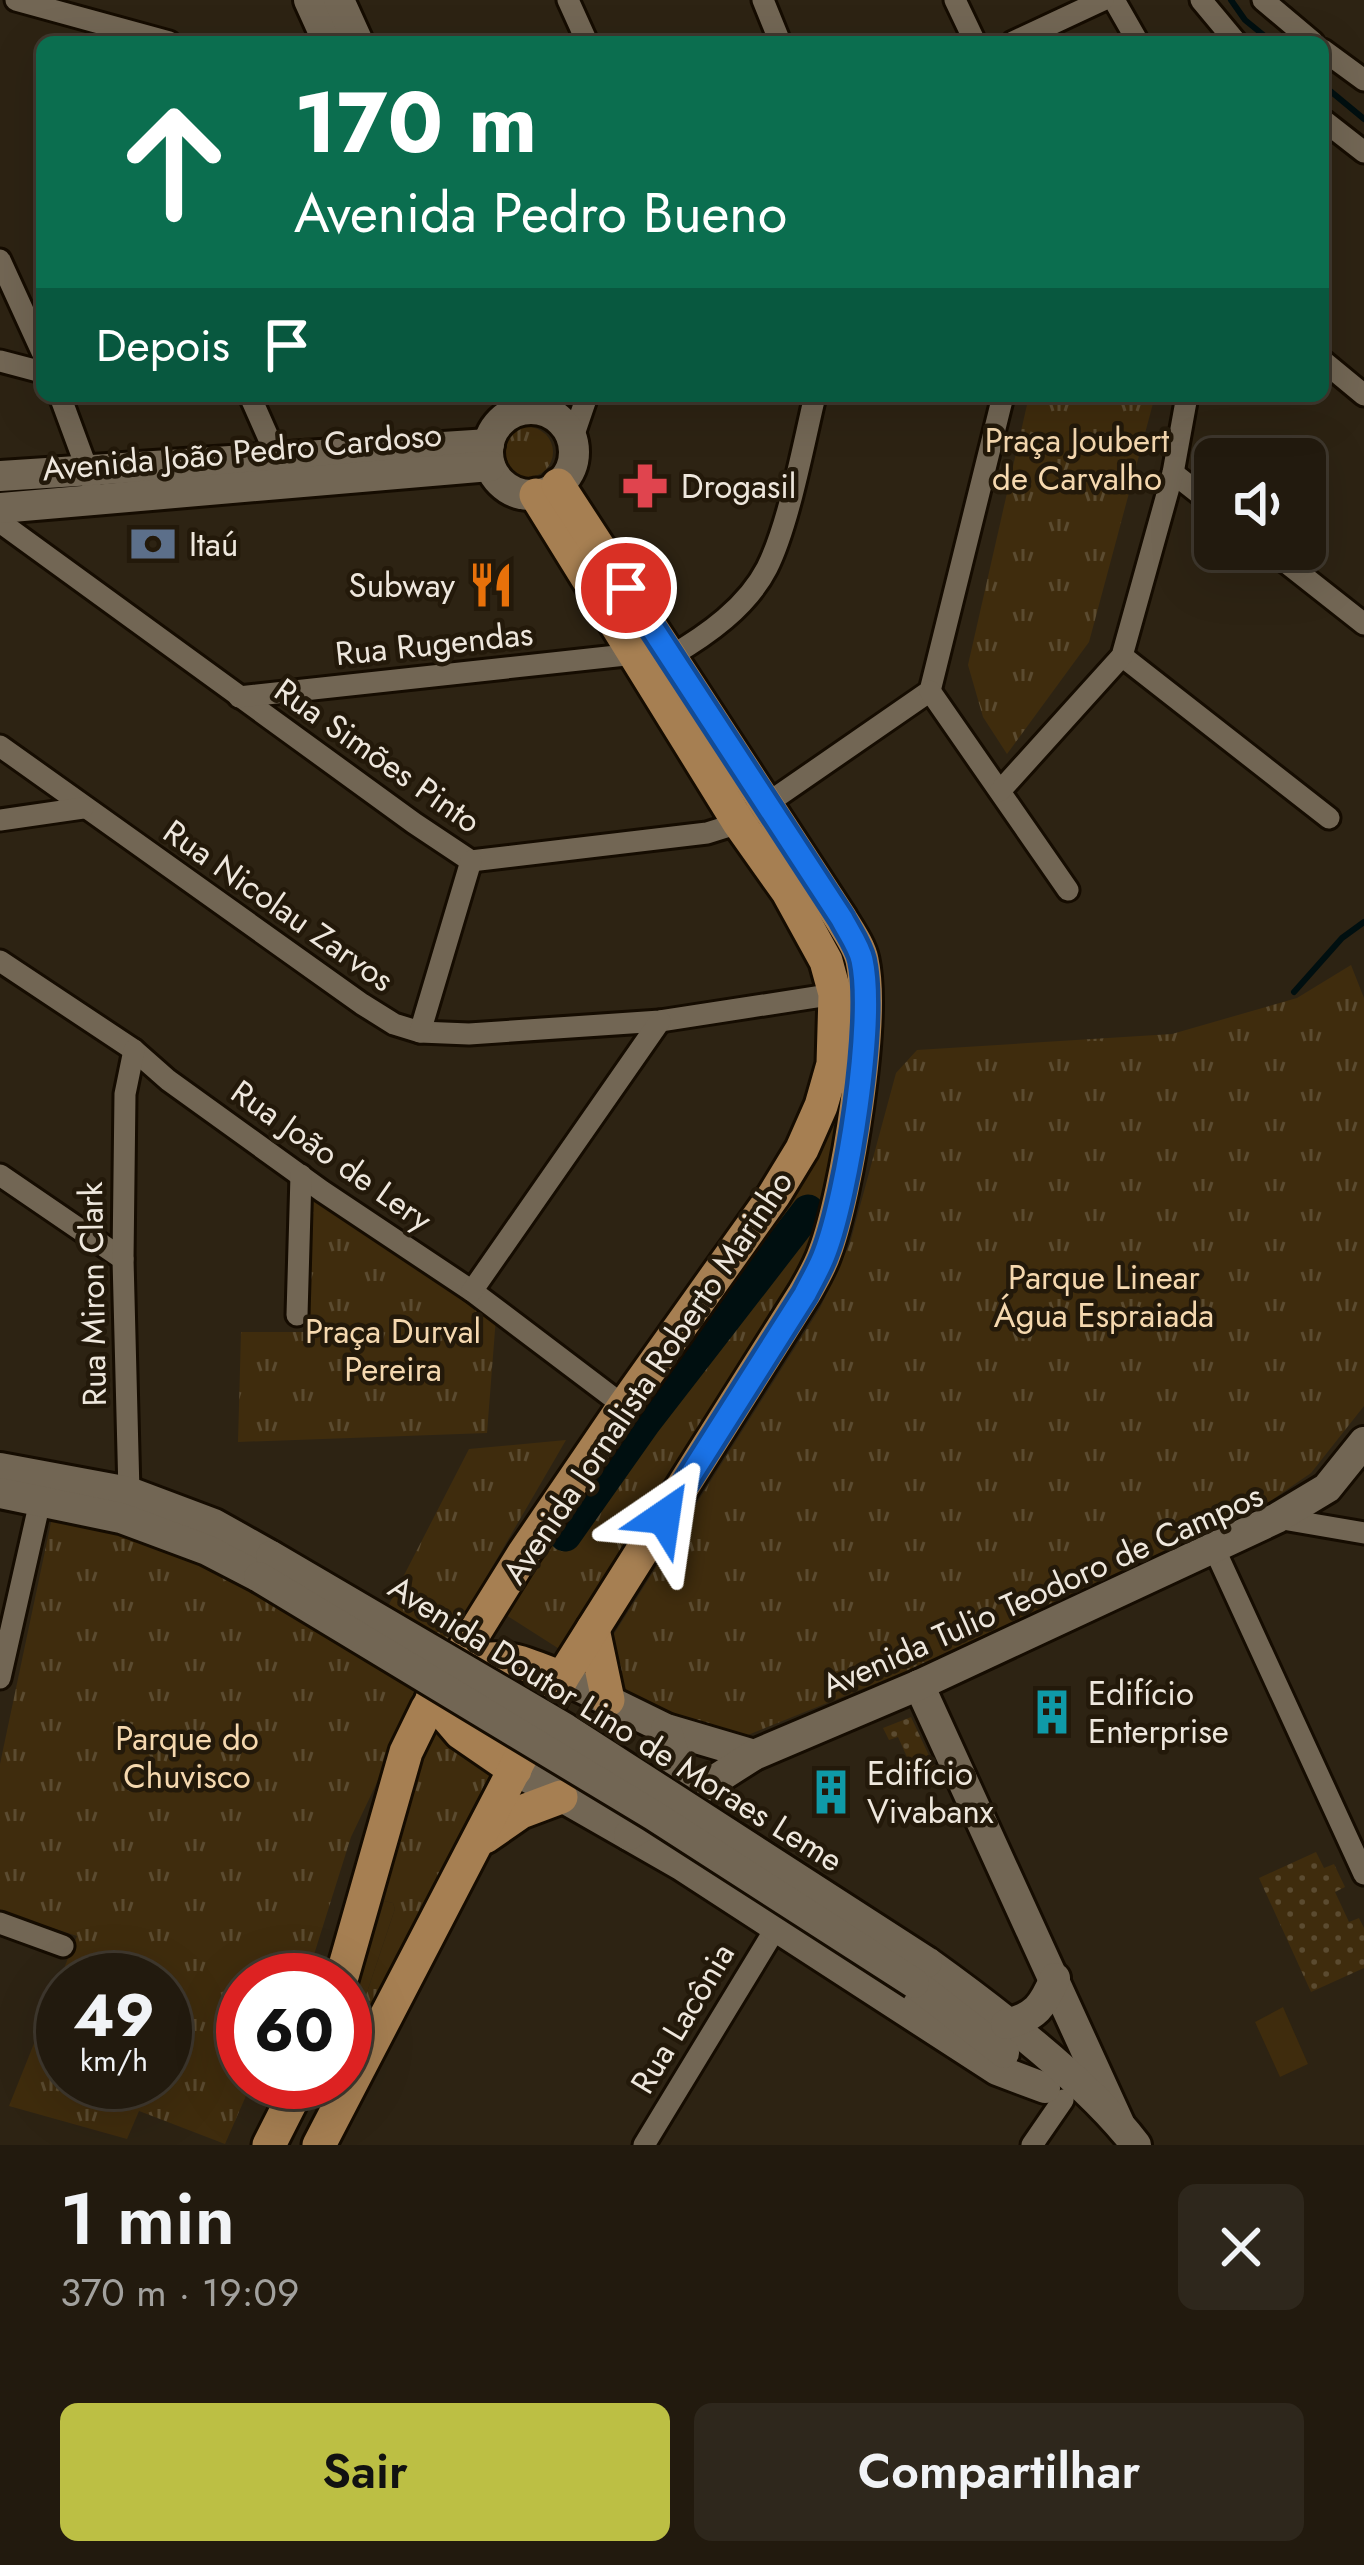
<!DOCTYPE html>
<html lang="pt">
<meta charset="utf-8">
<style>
:root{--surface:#221a0e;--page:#2e271c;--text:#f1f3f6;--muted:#a2a19e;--line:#3f382e;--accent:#bcbf44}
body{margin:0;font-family:Jost,sans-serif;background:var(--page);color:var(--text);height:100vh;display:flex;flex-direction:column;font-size:45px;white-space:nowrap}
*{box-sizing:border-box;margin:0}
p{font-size:39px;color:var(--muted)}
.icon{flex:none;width:66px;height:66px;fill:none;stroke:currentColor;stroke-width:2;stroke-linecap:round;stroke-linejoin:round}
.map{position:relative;height:2145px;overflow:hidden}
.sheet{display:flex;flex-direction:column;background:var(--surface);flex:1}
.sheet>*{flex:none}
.top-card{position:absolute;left:36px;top:36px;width:1293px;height:366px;border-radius:18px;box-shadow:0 12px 48px #0002,0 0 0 3px var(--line);background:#0b6e4f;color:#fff;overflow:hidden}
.tools{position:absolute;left:1194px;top:438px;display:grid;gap:24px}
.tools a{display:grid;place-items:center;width:132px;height:132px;border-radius:18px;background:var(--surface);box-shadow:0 12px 48px #0002,0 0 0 3px var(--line);font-size:60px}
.speed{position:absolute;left:36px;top:1953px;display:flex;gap:24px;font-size:60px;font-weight:700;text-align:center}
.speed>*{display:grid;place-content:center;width:156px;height:156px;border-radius:50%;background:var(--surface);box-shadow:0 12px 48px #0002,0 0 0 3px var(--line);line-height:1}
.speed small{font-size:30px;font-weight:400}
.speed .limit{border:18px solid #d22;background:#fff;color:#111}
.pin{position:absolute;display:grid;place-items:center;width:102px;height:102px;color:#fff;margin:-51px;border:6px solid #fff;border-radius:50%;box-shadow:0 3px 12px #0007}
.me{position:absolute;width:132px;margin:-66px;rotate:32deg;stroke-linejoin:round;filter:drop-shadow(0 0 9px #0008)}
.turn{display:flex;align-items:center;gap:42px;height:252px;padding:0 60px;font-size:54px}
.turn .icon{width:156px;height:156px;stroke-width:2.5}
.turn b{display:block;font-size:84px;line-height:102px}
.then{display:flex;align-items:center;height:114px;padding:0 60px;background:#0003;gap:24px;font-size:45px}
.round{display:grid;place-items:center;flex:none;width:126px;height:126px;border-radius:18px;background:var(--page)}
.summary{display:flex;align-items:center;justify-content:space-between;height:204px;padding:0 60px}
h1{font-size:72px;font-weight:600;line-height:90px}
.cta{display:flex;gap:24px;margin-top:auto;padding:24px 60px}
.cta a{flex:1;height:138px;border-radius:18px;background:var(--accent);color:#111;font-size:48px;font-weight:600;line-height:138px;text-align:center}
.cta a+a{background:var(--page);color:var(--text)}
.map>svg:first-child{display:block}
.grass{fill:#3f2c0d}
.park{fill:url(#park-tufts);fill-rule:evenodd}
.garden{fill:url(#garden-dots)}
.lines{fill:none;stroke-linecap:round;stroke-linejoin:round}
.stream{stroke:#000f10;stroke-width:6}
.river{stroke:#000f10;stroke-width:33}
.street-casing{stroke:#150c01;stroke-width:27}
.secondary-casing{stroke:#150c01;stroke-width:36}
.primary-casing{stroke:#150c01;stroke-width:39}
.street{stroke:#726654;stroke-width:21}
.secondary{stroke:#726654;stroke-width:30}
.primary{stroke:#a67f52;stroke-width:33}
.secondary-bridge-casing{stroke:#150c01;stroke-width:36;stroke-linecap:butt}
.secondary-bridge{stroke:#726654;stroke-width:30}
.route-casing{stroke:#114b97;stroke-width:30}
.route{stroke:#1a73e8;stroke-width:21}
.labels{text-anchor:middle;stroke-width:9;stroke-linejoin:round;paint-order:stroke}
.park-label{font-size:33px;fill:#f5d8af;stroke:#23190a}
.street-label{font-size:33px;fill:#eee7dd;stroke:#23190a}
.poi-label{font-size:33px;fill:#eee7dd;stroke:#23190a;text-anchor:start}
</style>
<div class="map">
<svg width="1364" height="2145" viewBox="0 0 1364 2145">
<defs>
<pattern id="park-tufts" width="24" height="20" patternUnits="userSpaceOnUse" patternTransform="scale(3)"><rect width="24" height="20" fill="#3f2c0d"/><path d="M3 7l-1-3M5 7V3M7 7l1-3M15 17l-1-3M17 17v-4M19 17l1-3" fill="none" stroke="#5b4b30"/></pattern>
<pattern id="garden-dots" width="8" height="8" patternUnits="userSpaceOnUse" patternTransform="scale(3)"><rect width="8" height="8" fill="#3f2c0d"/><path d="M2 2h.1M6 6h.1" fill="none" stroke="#5b4b30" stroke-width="1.8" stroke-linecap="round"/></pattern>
</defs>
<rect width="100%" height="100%" fill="#2d2313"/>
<!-- grass -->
<g class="grass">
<polygon points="384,1901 393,1903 395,1909 345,2058 345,2034"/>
<polygon points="1283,2007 1308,2064 1280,2077 1255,2022"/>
</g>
<!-- park -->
<g class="park">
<polygon points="1029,396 1155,396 1089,642 1007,754 983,717 968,665"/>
<circle cx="528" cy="452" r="25"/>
<polygon points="1351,965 1364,998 1364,1406 1311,1473 1269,1502 904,1672 733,1741 619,1690 607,1645 820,1308 850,1243 896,1073 917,1050 1172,1034 1297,998"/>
<polygon points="847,1104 825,1205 804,1265 564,1652 506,1615 553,1526 576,1540 676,1396 816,1219 798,1203 774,1237 765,1237"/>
<polygon points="312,1198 496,1317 487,1433 238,1442 241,1332 309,1332"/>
<path d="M 566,1440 L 423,1686 L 351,1837 L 306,1980 L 243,1980 L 243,2082 L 252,2082 L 225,2144 L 139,2111 L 127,2139 L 9,2106 L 77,1936 L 0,1911 L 0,1764 L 53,1513 L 204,1554 L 364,1653 L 469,1449 ZM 63,1980 L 165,1980 L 165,2082 L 63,2082 Z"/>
<polygon points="435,1732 493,1768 345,2058 395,1909 393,1903 384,1901 417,1766"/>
</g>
<!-- garden -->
<g class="garden">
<polygon points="911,1717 939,1777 935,1779 927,1760 911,1766 898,1737 889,1740 883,1728"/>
<polygon points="1316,1852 1324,1868 1334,1864 1345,1887 1335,1892 1349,1922 1359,1918 1364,1928 1364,1968 1311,1992 1259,1878"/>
</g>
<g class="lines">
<!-- stream -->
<g class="stream">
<polyline points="1231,0 1245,20 1272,42"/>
<polyline points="1323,85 1364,119"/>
<polyline points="1294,992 1342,938 1364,922"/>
</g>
<!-- river -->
<polyline class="river" points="565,1535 644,1423 808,1211"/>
<!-- street casing -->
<g class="street-casing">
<g id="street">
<polyline points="16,0 169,42"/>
<polyline points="568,0 587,42"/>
<polyline points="763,0 780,42"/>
<polyline points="955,0 975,42"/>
<polyline points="1114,0 1138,42"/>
<polyline points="1201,0 1236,42"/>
<polyline points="1263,0 1313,42"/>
<polyline points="1013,42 1103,0"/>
<polyline points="1323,50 1364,80"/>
<polyline points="1323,120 1364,152"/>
<polyline points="0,260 42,352"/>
<polyline points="0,361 42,372"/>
<polyline points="1323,361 1364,395"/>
<polyline points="60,396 91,480"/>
<polyline points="250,396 277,457"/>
<polyline points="572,440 587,396"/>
<polyline points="1173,473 1215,506"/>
<polyline points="0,522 414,823 471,861 707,833 739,823 930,691 1003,396"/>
<polyline points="1269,549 1364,624"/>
<path d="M 671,656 C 707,635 747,607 767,568 C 789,524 803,446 815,396"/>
<polyline points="1122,656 1329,818"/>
<polyline points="930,691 1068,890"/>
<polyline points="239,697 635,654"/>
<polyline points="0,746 362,1004 394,1024 420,1032 469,1034 660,1021 835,994"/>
<polyline points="1000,791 1122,656 1173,473 1187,396"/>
<polyline points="0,820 83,808"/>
<polyline points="0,961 134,1050 168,1080 322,1191 472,1291 624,1406"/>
<polyline points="420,1032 471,861"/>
<polyline points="0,1175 123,1259"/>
<polyline points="472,1291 660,1021"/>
<polyline points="297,1315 301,1175"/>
<polyline points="129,1492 123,1259 125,1094 134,1050"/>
<polyline points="1277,1518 1364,1533"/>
<polyline points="1214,1548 1364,1874"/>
<polyline points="0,1678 43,1488"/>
<polyline points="0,1923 63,1946"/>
<polyline points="644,2145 777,1926"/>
<polyline points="1032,2145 1063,2100"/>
</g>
</g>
<!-- secondary casing -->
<g class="secondary-casing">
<g id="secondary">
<polyline points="309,0 328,42"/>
<polyline points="339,0 358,42"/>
<circle cx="531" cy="452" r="43"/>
<polyline points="0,476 489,444"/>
<polyline points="0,508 490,466"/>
<polyline points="0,1468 129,1492 214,1524 271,1556"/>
<polyline points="0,1493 121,1518 207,1550 259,1577"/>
<polyline points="562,1678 666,1729 754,1755"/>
<polyline points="919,1685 1119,2123"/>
<polyline points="515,1770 681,1865 997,2070 1045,2088"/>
<polyline points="665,1810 675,1757 666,1729"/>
<polyline points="629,1835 754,1755 919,1685 1277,1518 1327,1488 1364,1442"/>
<path d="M 927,1962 C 991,2008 1089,2083 1136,2145"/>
<polyline points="914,1983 1004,2053"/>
<path d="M 1006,2024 C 1036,2017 1043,2006 1055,1978"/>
</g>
</g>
<!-- primary casing -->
<g class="primary-casing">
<g id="primary">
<polyline points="593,1629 608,1700"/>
<path d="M 452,1667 C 500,1651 516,1660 562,1678"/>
<polyline points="432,1699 461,1733 515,1770"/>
<polyline points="485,1837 521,1812 561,1797"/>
<polyline points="341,1980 406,1752 427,1709 524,1553 624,1406 774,1195 802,1149 821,1106 833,1064 835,994 826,961 788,892 739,823 536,495"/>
<polyline points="269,2145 301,2082"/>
<path d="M 319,2145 L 562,1678 L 804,1294 C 812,1280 820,1267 825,1252 C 847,1193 875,1020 862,960 C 859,946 848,931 841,919 L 558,485"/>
</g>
</g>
<!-- street -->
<use href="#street" class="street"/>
<!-- secondary -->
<use href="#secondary" class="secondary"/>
<!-- primary -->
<use href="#primary" class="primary"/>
<!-- secondary-bridge casing -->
<g class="secondary-bridge-casing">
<g id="secondary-bridge">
<polyline points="271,1556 566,1729 927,1962"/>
<polyline points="259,1577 653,1815 914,1983"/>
</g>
</g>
<!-- secondary-bridge -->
<use href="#secondary-bridge" class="secondary-bridge"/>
</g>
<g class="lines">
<!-- route casing -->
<g class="route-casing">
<path id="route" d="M 626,588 L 842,919 C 848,931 859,946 862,960 C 875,1021 848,1193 825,1253 C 820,1267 812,1280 805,1294 L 664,1517"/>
</g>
<!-- route -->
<use href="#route" class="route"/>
</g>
<!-- icons -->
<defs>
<g id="pharmacy-bare" transform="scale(3.6)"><path d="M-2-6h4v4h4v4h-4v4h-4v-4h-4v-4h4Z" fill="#e0444e" stroke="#23190a" stroke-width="2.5" paint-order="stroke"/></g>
<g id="bank-bare" transform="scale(3.6)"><path d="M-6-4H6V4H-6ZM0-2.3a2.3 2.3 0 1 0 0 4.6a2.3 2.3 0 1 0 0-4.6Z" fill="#5c6f8a" stroke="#23190a" stroke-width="2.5" paint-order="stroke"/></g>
<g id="restaurant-bare" transform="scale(3.6)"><path d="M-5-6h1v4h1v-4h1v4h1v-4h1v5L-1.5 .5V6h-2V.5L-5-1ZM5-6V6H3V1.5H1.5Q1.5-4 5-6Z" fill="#e8710a" stroke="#23190a" stroke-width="2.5" paint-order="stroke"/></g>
<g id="building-bare" transform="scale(3.6)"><path d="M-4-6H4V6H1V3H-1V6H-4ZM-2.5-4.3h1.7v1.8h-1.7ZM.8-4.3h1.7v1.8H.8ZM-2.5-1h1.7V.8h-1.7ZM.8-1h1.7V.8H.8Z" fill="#0f9aa8" stroke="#23190a" stroke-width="2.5" paint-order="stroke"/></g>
</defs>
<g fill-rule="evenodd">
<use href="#pharmacy-bare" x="645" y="486"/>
<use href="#bank-bare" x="153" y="544"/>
<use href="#restaurant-bare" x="491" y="585"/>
<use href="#building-bare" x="1052" y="1712"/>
<use href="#building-bare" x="831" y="1792"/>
</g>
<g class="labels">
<!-- park labels -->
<g class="park-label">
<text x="1077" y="452">Praça Joubert<tspan x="1077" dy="38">de Carvalho</tspan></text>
<text x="1104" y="1289">Parque Linear<tspan x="1104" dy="38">Água Espraiada</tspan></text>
<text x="393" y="1343">Praça Durval<tspan x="393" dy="38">Pereira</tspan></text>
<text x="187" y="1750">Parque do<tspan x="187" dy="38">Chuvisco</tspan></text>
</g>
<!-- street labels -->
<g class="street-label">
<text transform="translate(242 451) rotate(-5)" y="12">Avenida João Pedro Cardoso</text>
<text transform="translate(434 643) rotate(-6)" y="12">Rua Rugendas</text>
<text transform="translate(378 755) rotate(35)" y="12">Rua Simões Pinto</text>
<text transform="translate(279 905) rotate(35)" y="12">Rua Nicolau Zarvos</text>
<text transform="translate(332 1155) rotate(35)" y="12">Rua João de Lery</text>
<text transform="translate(92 1294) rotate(-91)" y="12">Rua Miron Clark</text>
<text transform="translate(647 1377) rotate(-56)" y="12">Avenida Jornalista Roberto Marinho</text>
<text transform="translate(1042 1590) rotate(-24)" y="12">Avenida Tulio Teodoro de Campos</text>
<text transform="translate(616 1723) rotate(32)" y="12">Avenida Doutor Lino de Moraes Leme</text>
<text transform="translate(682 2018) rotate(-59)" y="12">Rua Lacônia</text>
</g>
<!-- poi labels -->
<g class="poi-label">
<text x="681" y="498">Drogasil</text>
<text x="189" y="556">Itaú</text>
<text x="455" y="597" text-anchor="end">Subway</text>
<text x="1088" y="1705">Edifício<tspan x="1088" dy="38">Enterprise</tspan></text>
<text x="867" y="1785">Edifício<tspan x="867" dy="38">Vivabanx</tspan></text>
</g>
</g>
</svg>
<div class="tools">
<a><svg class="icon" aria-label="sound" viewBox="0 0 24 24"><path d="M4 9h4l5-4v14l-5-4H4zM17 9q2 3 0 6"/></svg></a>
</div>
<div class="speed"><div>49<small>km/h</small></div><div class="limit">60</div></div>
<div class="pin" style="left:626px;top:588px;background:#d93025"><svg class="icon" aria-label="arrive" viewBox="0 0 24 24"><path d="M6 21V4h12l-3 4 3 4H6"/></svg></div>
<svg class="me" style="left:664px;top:1517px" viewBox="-20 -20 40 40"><path d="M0-17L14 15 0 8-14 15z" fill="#1a73e8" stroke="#fff" stroke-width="4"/></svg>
<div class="top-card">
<div class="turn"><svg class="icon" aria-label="ahead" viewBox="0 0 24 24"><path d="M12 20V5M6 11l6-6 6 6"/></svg><div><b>170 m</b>Avenida Pedro Bueno</div></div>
<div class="then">Depois<svg class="icon" aria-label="arrive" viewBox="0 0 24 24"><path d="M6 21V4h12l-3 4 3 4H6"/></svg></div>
</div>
</div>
<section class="sheet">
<div class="summary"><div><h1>1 min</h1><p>370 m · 19:09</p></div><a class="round"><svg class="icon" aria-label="close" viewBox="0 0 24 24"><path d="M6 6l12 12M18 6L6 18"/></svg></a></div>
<div class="cta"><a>Sair</a><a>Compartilhar</a></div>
</section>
